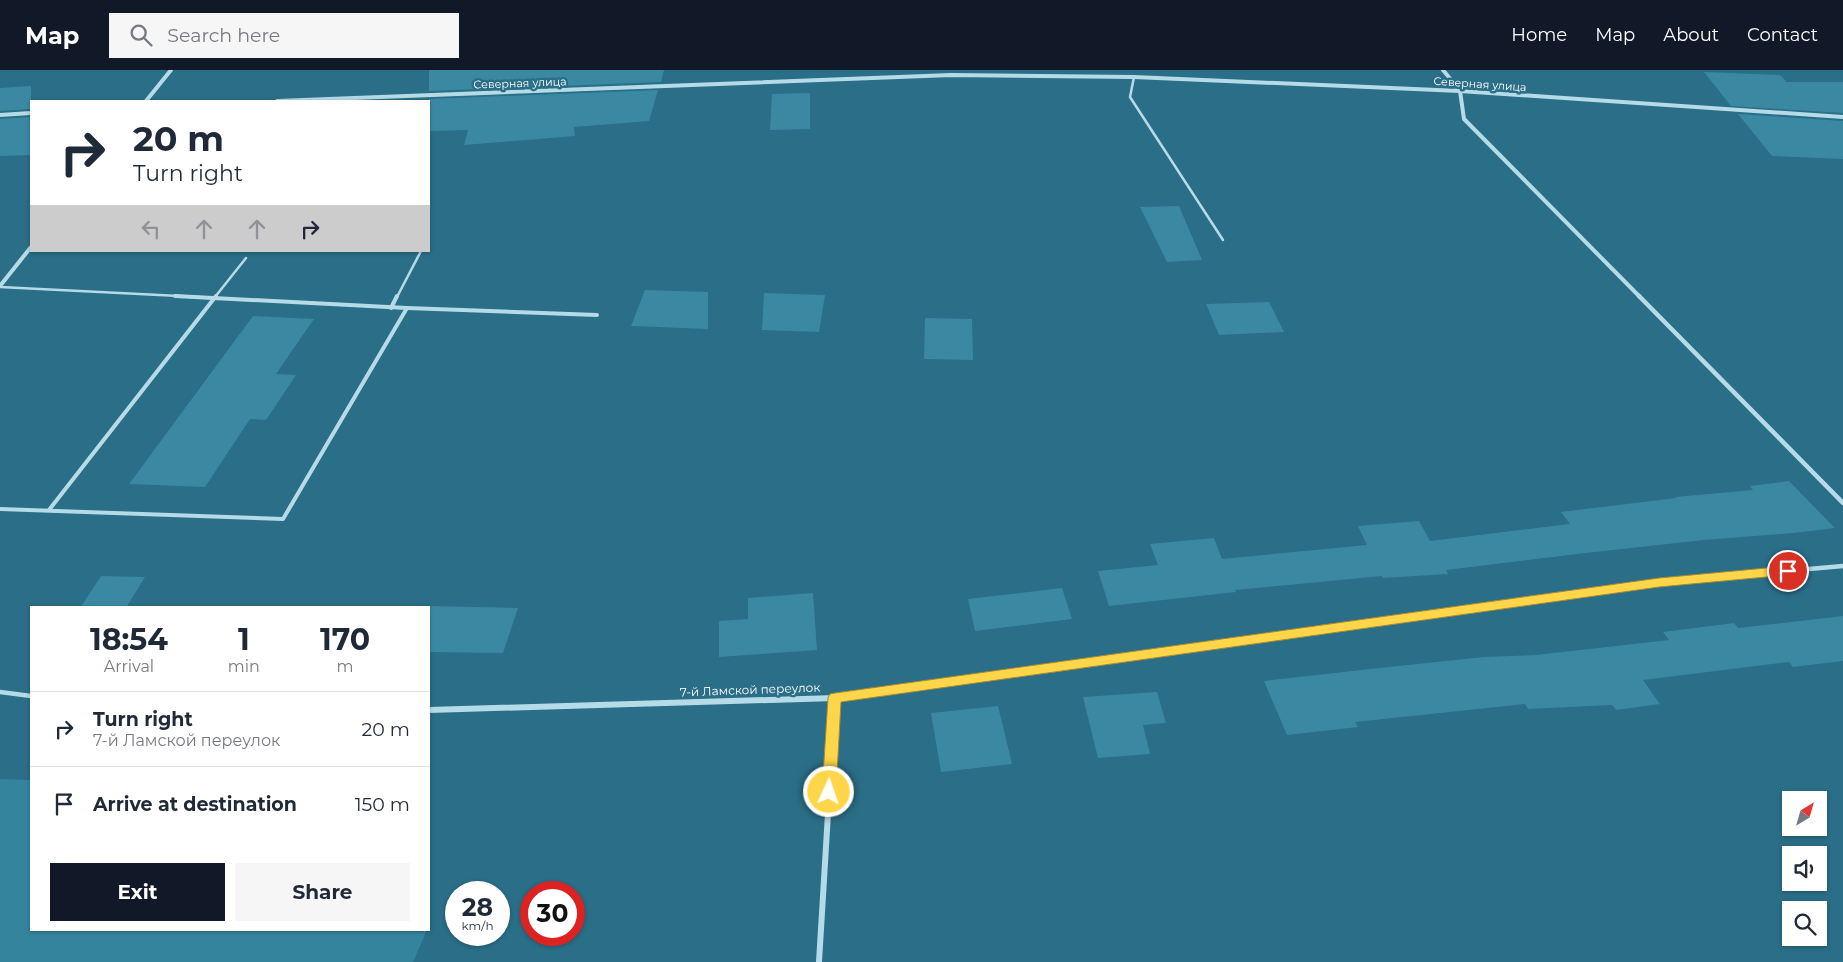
<!DOCTYPE html>
<meta charset="utf-8">
<style>
:root{--surface:#fff;--page:#f6f6f7;--text:#1f2937;--muted:#747a83;--line:#e0e1e3;--accent:#111827}
body{margin:0;font-family:Montserrat,sans-serif;background:var(--page);color:var(--text);height:100vh;display:flex;flex-direction:column;font-size:19px;white-space:nowrap}
*{box-sizing:border-box;margin:0}
p{font-size:16px;color:var(--muted)}
.icon{flex:none;width:28px;height:28px;fill:none;stroke:currentColor;stroke-width:2;stroke-linecap:round;stroke-linejoin:round}
.map{position:relative;flex:1;overflow:hidden}
.panel{position:absolute;left:30px;top:536px;width:400px;height:325px;display:flex;flex-direction:column;background:var(--surface);border-radius:0px;box-shadow:0 1px 4px #0004}
.panel>*{flex:none}
.guide{position:absolute;left:30px;top:30px;width:400px;height:152px;border-radius:0px;box-shadow:0 1px 4px #0004;background:#fff;color:var(--text);overflow:hidden}
.needle{width:32px;rotate:37deg}
.fabs{position:absolute;left:1782px;top:721px;display:grid;gap:10px}
.fabs a{display:grid;place-items:center;width:45px;height:45px;border-radius:0px;background:var(--surface);box-shadow:0 1px 4px #0004;font-size:25px}
.speed{position:absolute;left:445px;top:811px;display:flex;gap:10px;font-size:25px;font-weight:700;text-align:center}
.speed>*{display:grid;place-content:center;width:65px;height:65px;border-radius:50%;background:var(--surface);box-shadow:0 1px 4px #0004;line-height:1}
.speed small{font-size:12px;font-weight:400}
.speed .limit{border:8px solid #d22;background:#fff;color:#111}
.pin{position:absolute;display:grid;place-items:center;width:42px;height:42px;color:#fff;margin:-21px;border:2px solid #fff;border-radius:50%;box-shadow:0 1px 5px #0007}
.me{position:absolute;width:55px;margin:-28px;rotate:3deg;stroke-linejoin:round;filter:drop-shadow(0 0 4px #0008)}
.turn{display:flex;align-items:center;gap:18px;height:105px;padding:0 20px;font-size:22px}
.turn .icon{width:65px;height:65px;stroke-width:2.5}
.turn b{display:block;font-size:35px;line-height:42px}
.lanes{display:flex;align-items:center;height:48px;padding:0 20px;background:#0003;justify-content:center;gap:25px;direction:ltr}
.lanes .off{opacity:.35}
.eta{display:flex;justify-content:space-evenly;align-items:center;height:85px;text-align:center}
.eta b{font-size:30px;font-weight:700;line-height:35px}
.primary-button{display:flex;gap:10px;margin-top:auto;padding:10px 20px}
.primary-button a{flex:1;height:58px;border-radius:0px;background:var(--accent);color:#fff;font-size:20px;font-weight:700;line-height:58px;text-align:center}
.primary-button a+a{background:var(--page);color:var(--text)}
ul{padding:0;list-style:none}
li{display:flex;align-items:center;gap:15px;height:75px;padding:0 20px;border-top:1px solid var(--line)}
li div{flex:1}
li b{display:block;font-size:19px}
li em{font-style:normal}
header{display:flex;align-items:center;gap:30px;box-sizing:border-box;height:70px;padding:0 25px;background:var(--accent);color:#fff}
header strong{font-size:24px}
nav{display:flex;gap:28px;margin-inline-start:auto;font-size:18px}
.search{width:350px;height:45px;background:var(--page);display:flex;align-items:center;gap:12px;box-sizing:border-box;padding:0 18px;border-radius:0px;color:var(--muted);font-size:19px}
.map>svg:first-child{display:block}
.green{fill:#35849e}
.building{fill:#3b88a3}
.lines{fill:none;stroke-linecap:round;stroke-linejoin:round}
.service-far2{stroke:#b6dbe8;stroke-width:2.5}
.service-far1{stroke:#b6dbe8;stroke-width:4}
.service{stroke:#b6dbe8;stroke-width:4.5}
.minor-far2{stroke:#b6dbe8;stroke-width:4}
.minor-far1{stroke:#b6dbe8;stroke-width:4.5}
.minor{stroke:#b6dbe8;stroke-width:6}
.route{fill:#ffd54a;stroke:#a68a30}
.labels{text-anchor:middle;stroke-width:5;stroke-linejoin:round;paint-order:stroke}
.far-street-label{font-size:11px;fill:#fff;stroke:#2a6e87}
.street-label{font-size:12px;fill:#fff;stroke:#2a6e87}
</style>
<header>
<strong>Map</strong>
<div class="search"><svg class="icon" aria-label="search" viewBox="0 0 24 24"><circle cx="10" cy="10" r="6"/><path d="M15 15l6 6"/></svg>Search here</div>
<nav><a>Home</a><a>Map</a><a>About</a><a>Contact</a></nav>
</header>
<div class="map">
<svg width="1843" height="892" viewBox="0 0 1843 892">
<rect width="100%" height="100%" fill="#2a6e87"/>
<!-- green -->
<polygon class="green" points="0,709 31,710 31,860 427,860 413,892 0,892"/>
<!-- building -->
<g class="building">
<polygon points="429,0 664,0 661,12 429,21"/>
<polygon points="1704,2 1780,5 1787,12 1843,12 1843,43 1731,36"/>
<polygon points="31,16 31,39 0,41 0,18"/>
<polygon points="658,20 649,51 574,57 575,66 464,75 468,60 429,61 429,29"/>
<polygon points="810,23 810,59 770,60 772,24"/>
<polygon points="1738,44 1843,51 1843,89 1772,86"/>
<polygon points="31,47 31,85 0,86 0,49"/>
<polygon points="1179,136 1202,190 1167,192 1140,137"/>
<polygon points="645,220 708,222 708,259 631,256"/>
<polygon points="764,223 825,225 819,262 762,260"/>
<polygon points="1269,232 1284,262 1219,265 1206,234"/>
<polygon points="253,246 314,249 276,304 296,305 266,350 250,349 205,417 129,414"/>
<polygon points="925,248 972,249 973,290 924,289"/>
<polygon points="1789,411 1835,458 1794,463 1704,470 1577,484 1446,500 1448,504 1383,508 1382,506 1235,520 1236,522 1109,536 1098,501 1158,495 1150,474 1214,468 1222,489 1367,475 1358,456 1419,451 1430,471 1570,454 1561,442 1676,428 1675,427 1753,420 1750,416"/>
<polygon points="101,506 145,507 126,538 80,538"/>
<polygon points="1062,518 1072,549 975,561 968,529"/>
<polygon points="813,523 817,580 719,587 719,551 748,549 748,528"/>
<polygon points="429,536 518,538 503,583 429,582"/>
<polygon points="1843,546 1843,591 1793,597 1789,592 1643,610 1660,634 1616,640 1612,635 1528,639 1525,634 1355,652 1358,657 1287,665 1264,611 1379,598 1484,587 1536,585 1669,570 1663,562 1734,553 1738,558"/>
<polygon points="1157,622 1166,653 1143,655 1150,684 1098,688 1083,627"/>
<polygon points="998,636 1012,694 941,702 931,643"/>
</g>
<g class="lines">
<!-- service-far2 -->
<g class="service-far2">
<polyline points="1134,7 1130,27 1223,170"/>
<polyline points="0,217 199,227"/>
<polyline points="215,227 246,188"/>
<polyline points="397,227 421,181"/>
</g>
<!-- service-far1 -->
<g class="service-far1">
<polyline points="175,226 407,238 597,245"/>
<polyline points="391,238 397,226"/>
<polyline points="0,439 283,449 407,238"/>
<polyline points="49,440 216,226"/>
</g>
<!-- service -->
<polyline class="service" points="0,622 31,626"/>
<!-- minor-far2 -->
<g class="minor-far2">
<polyline points="1443,0 1460,21 1464,49 1640,227"/>
<polyline points="146,31 171,0"/>
<polyline points="277,31 951,5 1134,7 1460,21 1843,47"/>
<polyline points="0,45 31,43"/>
<polyline points="0,216 31,177"/>
</g>
<!-- minor-far1 -->
<g class="minor-far1">
<polyline points="1639,226 1843,433"/>
<polyline points="1613,518 1659,512 1843,496"/>
</g>
<!-- minor -->
<g class="minor">
<polyline points="429,640 835,628 1622,517"/>
<polyline points="819,892 835,628"/>
</g>
</g>
<!-- route -->
<polygon class="route" points="1788,496 1794,501 1788,505 1659,517 841,632 836,722 834,726 829,728 824,726 822,722 828,628 830,624 835,623 1659,508"/>
<g class="labels">
<!-- far-street labels -->
<g class="far-street-label">
<text transform="translate(520 13) rotate(-2)" y="4">Северная улица</text>
<text transform="translate(1480 14) rotate(4)" y="4">Северная улица</text>
</g>
<!-- street labels -->
<g class="street-label">
<text transform="translate(750 620) rotate(-2)" y="4">7-й Ламской переулок</text>
</g>
</g>
</svg>
<div class="fabs">
<a><svg class="needle" viewBox="-14 -14 28 28"><path d="M0-13l5 13h-10z" fill="#e53935"/><path d="M0 13l5-13h-10z" fill="#747a83"/></svg></a>
<a><svg class="icon" aria-label="sound" viewBox="0 0 24 24"><path d="M4 9h4l5-4v14l-5-4H4zM17 9q2 3 0 6"/></svg></a>
<a><svg class="icon" aria-label="search" viewBox="0 0 24 24"><circle cx="10" cy="10" r="6"/><path d="M15 15l6 6"/></svg></a>
</div>
<div class="speed"><div>28<small>km/h</small></div><div class="limit">30</div></div>
<div class="pin" style="left:1788px;top:501px;background:#d93025"><svg class="icon" aria-label="arrive" viewBox="0 0 24 24"><path d="M6 21V4h12l-3 4 3 4H6"/></svg></div>
<svg class="me" style="left:829px;top:722px" viewBox="-20 -20 40 40"><circle r="17" fill="#ffd54a" stroke="#fff" stroke-width="3"/><path d="M0-11L8 9 0 5-8 9z" fill="#fff"/></svg>
<div class="guide">
<div class="turn"><svg class="icon" aria-label="right" viewBox="0 0 24 24"><path d="M7 20v-9h11M14 6l5 5-5 5"/></svg><div><b>20 m</b>Turn right</div></div>
<div class="lanes"><svg class="icon off" aria-label="left" viewBox="0 0 24 24"><path d="M17 20v-9H6M10 6l-5 5 5 5"/></svg><svg class="icon off" aria-label="ahead" viewBox="0 0 24 24"><path d="M12 20V5M6 11l6-6 6 6"/></svg><svg class="icon off" aria-label="ahead" viewBox="0 0 24 24"><path d="M12 20V5M6 11l6-6 6 6"/></svg><svg class="icon" aria-label="right" viewBox="0 0 24 24"><path d="M7 20v-9h11M14 6l5 5-5 5"/></svg></div>
</div>
<section class="panel">
<div class="eta">
<div><b>18:54</b><p>Arrival</p></div>
<div><b>1</b><p>min</p></div>
<div><b>170</b><p>m</p></div>
</div>
<ul>
<li><svg class="icon" aria-label="right" viewBox="0 0 24 24"><path d="M7 20v-9h11M14 6l5 5-5 5"/></svg><div><b>Turn right</b><p>7-й Ламской переулок</p></div><em>20 m</em></li>
<li><svg class="icon" aria-label="arrive" viewBox="0 0 24 24"><path d="M6 21V4h12l-3 4 3 4H6"/></svg><div><b>Arrive at destination</b></div><em>150 m</em></li>
</ul>
<div class="primary-button"><a>Exit</a><a>Share</a></div>
</section>
</div>
